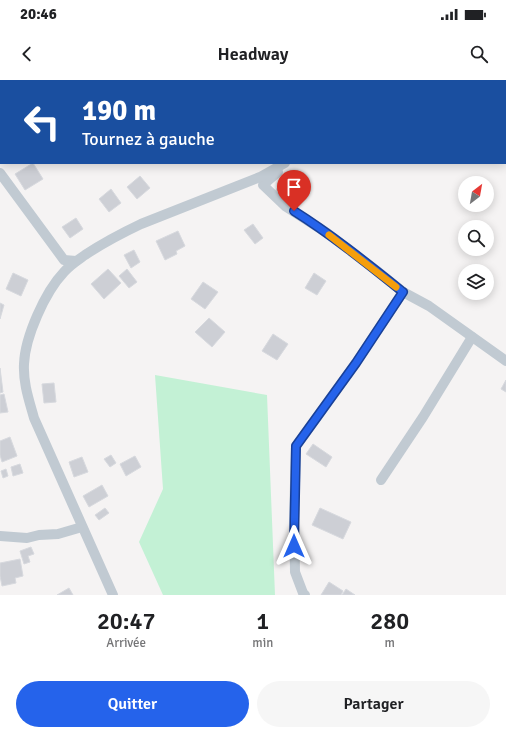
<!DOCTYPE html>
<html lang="fr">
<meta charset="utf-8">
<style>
:root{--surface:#fff;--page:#f6f6f6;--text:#202124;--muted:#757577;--accent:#2563eb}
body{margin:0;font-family:Signika,sans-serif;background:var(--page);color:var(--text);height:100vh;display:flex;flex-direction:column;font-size:15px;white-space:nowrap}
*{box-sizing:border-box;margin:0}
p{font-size:13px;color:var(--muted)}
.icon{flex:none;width:22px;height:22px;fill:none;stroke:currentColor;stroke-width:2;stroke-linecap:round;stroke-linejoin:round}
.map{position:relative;height:515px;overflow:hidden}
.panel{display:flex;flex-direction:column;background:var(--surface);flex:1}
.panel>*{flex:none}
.top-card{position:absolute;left:0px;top:0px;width:506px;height:84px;box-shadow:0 2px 10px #0003;background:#1a4fa0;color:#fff;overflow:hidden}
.needle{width:26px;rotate:31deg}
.buttons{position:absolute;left:458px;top:96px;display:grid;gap:8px}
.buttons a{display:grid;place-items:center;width:36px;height:36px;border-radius:50%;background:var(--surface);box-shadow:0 2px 10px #0003;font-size:20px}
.pin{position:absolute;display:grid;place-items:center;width:34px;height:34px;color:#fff;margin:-41px -17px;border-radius:50% 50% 50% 0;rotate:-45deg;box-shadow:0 0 4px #0007}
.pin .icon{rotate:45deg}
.me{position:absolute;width:44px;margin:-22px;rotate:0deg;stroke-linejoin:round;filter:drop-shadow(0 0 3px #0008)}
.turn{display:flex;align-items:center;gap:14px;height:84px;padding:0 16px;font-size:18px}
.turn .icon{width:52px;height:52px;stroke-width:2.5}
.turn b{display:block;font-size:28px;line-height:34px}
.eta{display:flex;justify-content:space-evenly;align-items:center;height:68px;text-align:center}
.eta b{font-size:24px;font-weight:600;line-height:28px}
.primary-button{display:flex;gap:8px;margin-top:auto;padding:8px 16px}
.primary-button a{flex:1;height:46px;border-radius:24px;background:var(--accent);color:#fff;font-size:16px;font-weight:600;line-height:46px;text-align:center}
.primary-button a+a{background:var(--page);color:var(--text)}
.status{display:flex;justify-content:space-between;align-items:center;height:28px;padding:0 20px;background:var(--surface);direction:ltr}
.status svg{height:11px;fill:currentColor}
header{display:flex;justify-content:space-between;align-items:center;height:52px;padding:0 16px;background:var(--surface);font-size:18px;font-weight:600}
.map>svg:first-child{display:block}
.green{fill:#c3f1d5}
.building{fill:#cdcfd5;stroke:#d7d9de}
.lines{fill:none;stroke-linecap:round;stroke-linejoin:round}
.minor{stroke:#c1cad2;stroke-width:10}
.route-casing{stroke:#184099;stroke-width:10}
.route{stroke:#2563eb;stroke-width:7}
.slow{stroke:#f59e0b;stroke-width:7}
</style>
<div class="status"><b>20:46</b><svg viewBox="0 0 49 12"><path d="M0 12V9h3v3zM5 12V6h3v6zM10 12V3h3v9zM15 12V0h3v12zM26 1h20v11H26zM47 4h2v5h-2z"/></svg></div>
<header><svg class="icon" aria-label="back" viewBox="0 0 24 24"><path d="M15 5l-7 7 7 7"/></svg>Headway<svg class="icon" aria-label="search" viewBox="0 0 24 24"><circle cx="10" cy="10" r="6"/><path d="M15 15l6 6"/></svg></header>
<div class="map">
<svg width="506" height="515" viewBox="0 0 506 515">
<rect width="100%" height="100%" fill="#f5f3f3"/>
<!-- green -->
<polygon class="green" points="155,295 267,315 275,515 163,515 139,462 163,409"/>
<!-- building -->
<g class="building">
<polygon points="33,83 43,99 25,110 15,94"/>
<polygon points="292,91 309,102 295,122 276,110 287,94 290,95"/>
<polygon points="140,96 150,108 137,119 127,107"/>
<polygon points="111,109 121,123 109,132 99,119"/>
<polygon points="76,138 83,149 70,158 62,147"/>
<polygon points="253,144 263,158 255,164 244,150"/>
<polygon points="178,151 185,166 176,171 177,174 165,180 156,161"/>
<polygon points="134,170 140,182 131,188 124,175"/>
<polygon points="108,189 121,203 104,219 91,204"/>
<polygon points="127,189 137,202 129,208 119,196"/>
<polygon points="13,193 28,200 21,216 6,209"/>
<polygon points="314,193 326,201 317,215 305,208"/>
<polygon points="203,202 218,212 205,229 191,219"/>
<polygon points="0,223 4,225 0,239"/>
<polygon points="209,238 225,252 212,267 195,252"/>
<polygon points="273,254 288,264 277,280 262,271"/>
<polygon points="0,288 3,312 0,313"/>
<polygon points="506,300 506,312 501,309"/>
<polygon points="54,303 56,322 44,323 42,304"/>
<polygon points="4,314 8,332 0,333 0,315"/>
<polygon points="10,357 17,376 2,382 0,375 0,361"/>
<polygon points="313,364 332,377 326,387 306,374"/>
<polygon points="111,375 116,383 110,387 104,379"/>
<polygon points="135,376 141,387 126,396 120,384"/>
<polygon points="82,377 88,392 74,397 69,382"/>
<polygon points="20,384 23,393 13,396 11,387"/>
<polygon points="6,389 8,396 3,398 1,391"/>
<polygon points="102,405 108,416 89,427 83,416"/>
<polygon points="105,428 109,433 99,440 95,435"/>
<polygon points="320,428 351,442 343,459 312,445"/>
<polygon points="31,467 34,474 28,476 30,482 24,484 20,471"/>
<polygon points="20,479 23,496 15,498 16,503 2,506 0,496 0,483"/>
<polygon points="329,502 343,511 341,515 321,515"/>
<polygon points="69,508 73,515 57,515"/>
<polygon points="346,509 355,515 342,515"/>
</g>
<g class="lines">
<!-- minor -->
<g class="minor">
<polyline points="357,1 357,0"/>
<polyline points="278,92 263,105 285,126 327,153 377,191 403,212 429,226 506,281"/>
<polyline points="0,93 64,180 76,181"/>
<polyline points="381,400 423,337 472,257"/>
<polyline points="0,456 27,458 39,455 58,454 82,447"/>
<path d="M 113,515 L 34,338 C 29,320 23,303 24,284 C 25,257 45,212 64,192 C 70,185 78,180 85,175 C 103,163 122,153 141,144 L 260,97 L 285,83"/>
<polyline points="305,515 303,513 295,492 294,441 296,366 356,283 403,212"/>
</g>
</g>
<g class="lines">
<!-- route casing -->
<g class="route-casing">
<path id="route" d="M 294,131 C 332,155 368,184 403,212 L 356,283 L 296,366 L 294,466"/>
</g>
<!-- route -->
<use href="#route" class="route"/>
<!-- slow -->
<polyline class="slow" points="329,155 396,207"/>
</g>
</svg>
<div class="buttons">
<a><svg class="needle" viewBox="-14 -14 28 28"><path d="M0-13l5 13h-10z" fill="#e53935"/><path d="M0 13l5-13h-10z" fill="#757577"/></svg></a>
<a><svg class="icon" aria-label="search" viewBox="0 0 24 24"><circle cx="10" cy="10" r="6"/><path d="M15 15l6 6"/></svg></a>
<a><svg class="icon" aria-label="layers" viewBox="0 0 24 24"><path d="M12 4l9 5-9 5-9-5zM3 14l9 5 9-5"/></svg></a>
</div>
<div class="pin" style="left:294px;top:131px;background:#d93025"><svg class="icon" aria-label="arrive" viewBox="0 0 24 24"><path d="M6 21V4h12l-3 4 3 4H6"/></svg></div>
<svg class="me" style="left:294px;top:466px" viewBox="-20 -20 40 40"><path d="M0-17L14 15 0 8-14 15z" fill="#2563eb" stroke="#fff" stroke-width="4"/></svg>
<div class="top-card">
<div class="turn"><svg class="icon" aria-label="left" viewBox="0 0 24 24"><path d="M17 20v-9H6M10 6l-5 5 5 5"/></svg><div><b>190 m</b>Tournez à gauche</div></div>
</div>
</div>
<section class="panel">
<div class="eta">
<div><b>20:47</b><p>Arrivée</p></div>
<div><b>1</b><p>min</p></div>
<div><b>280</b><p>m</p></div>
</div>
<div class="primary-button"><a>Quitter</a><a>Partager</a></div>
</section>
